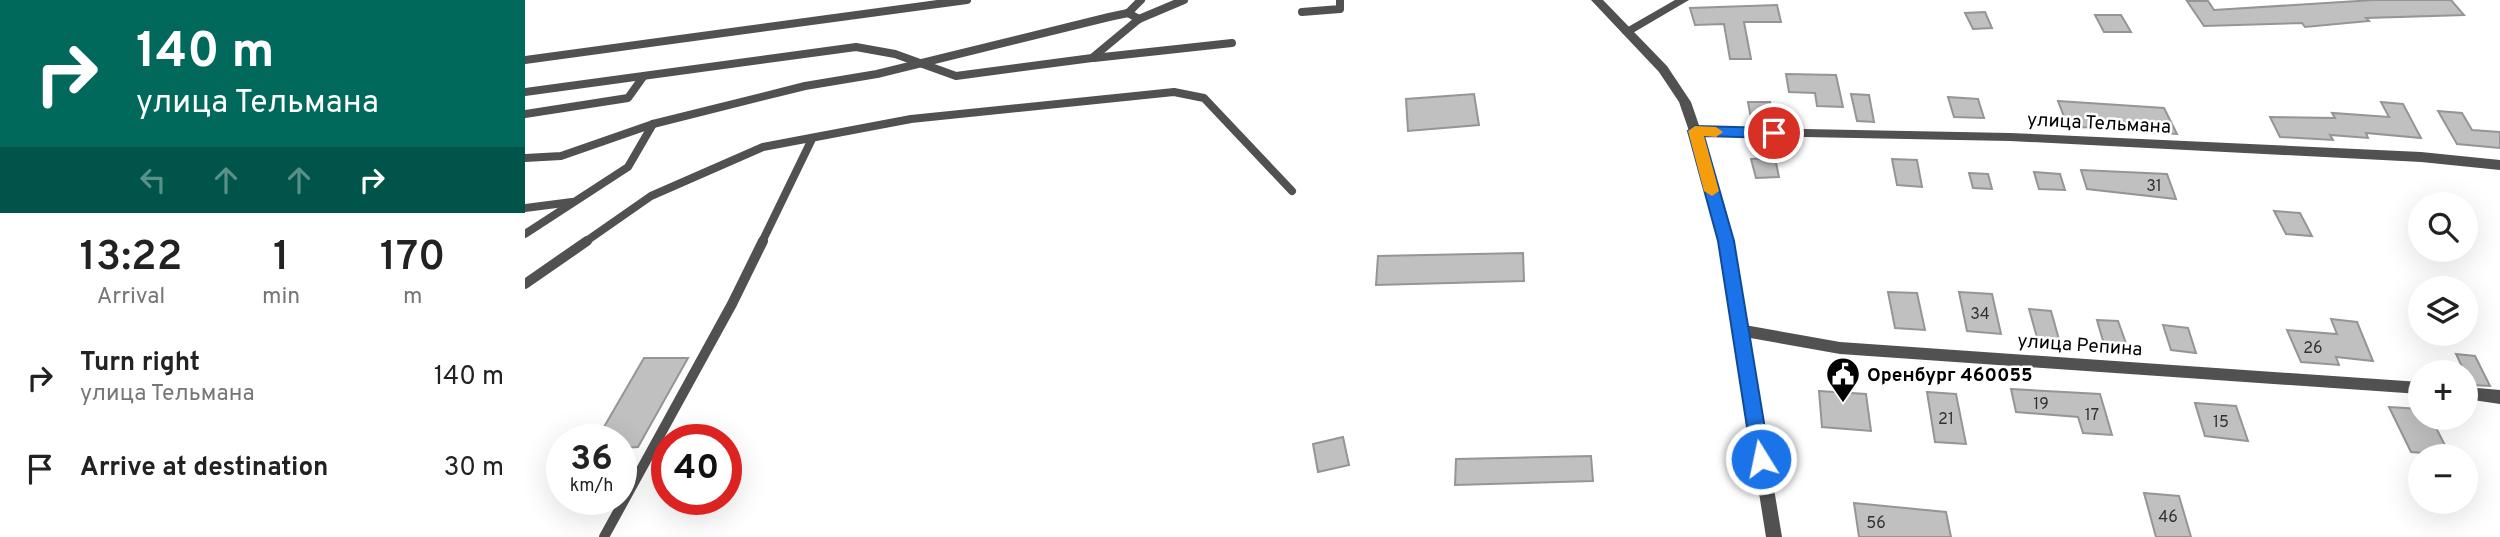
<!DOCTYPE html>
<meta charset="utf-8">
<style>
:root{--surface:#fff;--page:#f2f2f2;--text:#222;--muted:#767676}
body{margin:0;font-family:Overpass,sans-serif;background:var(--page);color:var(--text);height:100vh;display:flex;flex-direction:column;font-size:26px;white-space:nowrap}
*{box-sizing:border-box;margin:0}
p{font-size:23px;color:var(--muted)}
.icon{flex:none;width:38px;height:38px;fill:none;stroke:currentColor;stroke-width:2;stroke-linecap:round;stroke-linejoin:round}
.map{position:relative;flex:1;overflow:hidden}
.sheet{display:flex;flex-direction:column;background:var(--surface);width:525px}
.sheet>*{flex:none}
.banner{background:#00695c;color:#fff;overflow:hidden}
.controls{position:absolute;left:1883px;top:192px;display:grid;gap:14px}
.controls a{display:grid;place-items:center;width:70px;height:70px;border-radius:50%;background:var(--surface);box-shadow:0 7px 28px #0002;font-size:35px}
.speed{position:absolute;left:21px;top:424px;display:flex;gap:14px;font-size:35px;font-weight:700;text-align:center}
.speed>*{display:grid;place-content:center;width:91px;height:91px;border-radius:50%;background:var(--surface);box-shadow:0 7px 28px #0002;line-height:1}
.speed small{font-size:18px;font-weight:400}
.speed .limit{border:10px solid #d22;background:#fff;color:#111}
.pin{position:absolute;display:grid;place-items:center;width:60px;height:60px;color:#fff;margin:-30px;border:4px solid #fff;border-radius:50%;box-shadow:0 2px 7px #0007}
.me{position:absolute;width:77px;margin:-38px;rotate:350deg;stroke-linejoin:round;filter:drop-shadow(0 0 5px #0008)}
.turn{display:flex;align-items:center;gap:24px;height:147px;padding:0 21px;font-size:32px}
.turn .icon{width:91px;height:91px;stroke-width:2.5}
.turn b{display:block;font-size:49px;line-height:60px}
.lanes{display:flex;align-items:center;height:66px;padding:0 21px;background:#0003;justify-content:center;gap:35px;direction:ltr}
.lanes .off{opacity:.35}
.eta{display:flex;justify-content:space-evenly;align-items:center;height:119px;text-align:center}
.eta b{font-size:42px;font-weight:600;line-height:49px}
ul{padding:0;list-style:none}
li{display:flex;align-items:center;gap:21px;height:91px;padding:0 21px}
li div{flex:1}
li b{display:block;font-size:26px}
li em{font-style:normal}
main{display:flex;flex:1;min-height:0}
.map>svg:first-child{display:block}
.building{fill:#c0c0c0;stroke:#959595;stroke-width:2}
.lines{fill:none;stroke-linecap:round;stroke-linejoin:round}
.service-far1{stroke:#515151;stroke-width:8}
.service{stroke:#515151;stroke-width:10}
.minor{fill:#515151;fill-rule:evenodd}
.tertiary{fill:#515151;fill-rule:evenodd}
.route{fill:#1a73e8;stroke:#114b97;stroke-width:2}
.slow{fill:#f59e0b}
.labels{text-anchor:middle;stroke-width:5;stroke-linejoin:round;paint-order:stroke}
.number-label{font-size:16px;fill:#303030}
.street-label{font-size:19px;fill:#000;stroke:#fff}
.poi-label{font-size:19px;font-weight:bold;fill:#000;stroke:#fff;text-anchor:start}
</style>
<main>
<section class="sheet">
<div class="banner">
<div class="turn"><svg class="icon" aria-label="right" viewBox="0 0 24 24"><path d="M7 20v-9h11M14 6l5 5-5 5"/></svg><div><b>140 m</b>улица Тельмана</div></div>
<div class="lanes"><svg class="icon off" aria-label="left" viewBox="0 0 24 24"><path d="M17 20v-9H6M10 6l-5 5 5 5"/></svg><svg class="icon off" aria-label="ahead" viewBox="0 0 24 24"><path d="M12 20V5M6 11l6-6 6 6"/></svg><svg class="icon off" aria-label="ahead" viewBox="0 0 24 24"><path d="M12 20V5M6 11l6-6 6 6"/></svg><svg class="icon" aria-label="right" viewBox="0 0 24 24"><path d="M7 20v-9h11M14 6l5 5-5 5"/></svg></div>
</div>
<div class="eta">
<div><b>13:22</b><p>Arrival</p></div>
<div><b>1</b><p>min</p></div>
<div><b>170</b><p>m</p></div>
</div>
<ul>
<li><svg class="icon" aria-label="right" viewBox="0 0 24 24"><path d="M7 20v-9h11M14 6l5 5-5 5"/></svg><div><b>Turn right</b><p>улица Тельмана</p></div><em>140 m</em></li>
<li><svg class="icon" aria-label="arrive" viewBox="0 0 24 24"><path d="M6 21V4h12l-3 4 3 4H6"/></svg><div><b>Arrive at destination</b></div><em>30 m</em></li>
</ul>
</section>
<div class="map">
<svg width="1975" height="537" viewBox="0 0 1975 537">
<rect width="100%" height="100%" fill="#fff"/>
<!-- building -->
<g class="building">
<polygon points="1849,0 1926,0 1939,15 1841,18 1844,21 1780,27 1777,23 1679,26 1662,1 1683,1 1689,10"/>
<polygon points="1252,5 1256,22 1219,22 1226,59 1205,59 1199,24 1170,25 1165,8"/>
<polygon points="1460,12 1467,28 1448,29 1440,13"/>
<polygon points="1570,15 1596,15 1606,32 1579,32"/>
<polygon points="1261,74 1311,75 1318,107 1292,106 1290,93 1264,92"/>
<polygon points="949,94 954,125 883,131 881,99"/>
<polygon points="1326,94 1344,95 1349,122 1332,121"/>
<polygon points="1423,97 1453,99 1459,118 1429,117"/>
<polygon points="1533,101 1639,108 1652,134 1598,131 1596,128 1543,127"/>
<polygon points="1223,102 1245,102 1248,118 1226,118"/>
<polygon points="1856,102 1878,104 1896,138 1841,133 1843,138 1805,135 1808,140 1755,137 1745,117 1810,118 1807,113 1864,117"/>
<polygon points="1913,111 1937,113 1947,130 1975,132 1975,148 1932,144"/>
<polygon points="1250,158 1254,177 1231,178 1226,159"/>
<polygon points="1367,159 1392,160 1397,187 1372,185"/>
<polygon points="1556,170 1642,174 1651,199 1562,189"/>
<polygon points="1509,172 1535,174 1540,190 1514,189"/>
<polygon points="1444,173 1463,174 1467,189 1448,188"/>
<polygon points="1749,211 1775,213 1787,236 1761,234"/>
<polygon points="998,253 999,281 851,285 853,256"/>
<polygon points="1363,292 1392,293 1400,330 1370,328"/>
<polygon points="1434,292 1467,294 1476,334 1442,331"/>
<polygon points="1504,309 1526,311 1535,343 1513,341"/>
<polygon points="1806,319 1832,322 1848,361 1811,357 1814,365 1776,362 1762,330 1812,334"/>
<polygon points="1572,320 1593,321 1602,346 1579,344"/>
<polygon points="1638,325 1663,328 1671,353 1646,350"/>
<polygon points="1931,354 1950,356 1965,386 1946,385"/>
<polygon points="119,358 163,358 113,447 96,448 96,439 72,439"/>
<polygon points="1486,389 1575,394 1587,435 1558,433 1553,417 1491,412"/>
<polygon points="1294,391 1341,394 1346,431 1297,427"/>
<polygon points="1402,392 1431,394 1441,444 1410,442"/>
<polygon points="1670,403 1711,406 1723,441 1680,436"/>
<polygon points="1864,407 1895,409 1895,418 1906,418 1925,455 1886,452"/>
<polygon points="818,437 824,465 793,472 788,444"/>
<polygon points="1066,456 1068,481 930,485 931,459"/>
<polygon points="1619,493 1654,496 1666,537 1631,537"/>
<polygon points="1329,503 1421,512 1426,537 1334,537"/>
</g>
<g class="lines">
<!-- service-far1 -->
<g class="service-far1">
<polyline points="777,12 815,9 815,0"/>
<polyline points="603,13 616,0"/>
<polyline points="569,58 707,43"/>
<polyline points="0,60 442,0"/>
<polyline points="0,92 331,47 370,54 431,76 567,58 614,19 659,0"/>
<polyline points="0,114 103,98 118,77"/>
<polyline points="0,158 36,156 128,124 280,86 352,74 584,17 603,13 614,19"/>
<polyline points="0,208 47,202"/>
<polyline points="0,234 103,167 128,124"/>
<polyline points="60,242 126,196 238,147 386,119 649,92 679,98 767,191"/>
<polyline points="237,242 287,139"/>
</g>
<!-- service -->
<g class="service">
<polyline points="0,284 62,241"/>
<polyline points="79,537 207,304 238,241"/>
</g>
<!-- minor -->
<g class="minor">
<polygon points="1150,0 1164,0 1106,34 1098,34 1096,31"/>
<polygon points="1170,127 1485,133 1896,152 1975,160 1975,170 1896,162 1485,141 1170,135 1164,131"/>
<polygon points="1214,324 1315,342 1895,382 1895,394 1315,354 1214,336 1209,334 1207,330 1209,326"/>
<polygon points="1941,387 1975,390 1975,404 1941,399"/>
</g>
<!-- tertiary -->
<polygon class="tertiary" points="1066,0 1078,0 1142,66 1166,102 1176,131 1208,241 1257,537 1241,537 1194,241 1164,131 1154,102 1134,72"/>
</g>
<!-- route -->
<polygon class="route" points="1170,126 1249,128 1256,133 1249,138 1179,136 1209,241 1245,459 1242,465 1236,467 1229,465 1227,459 1193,241 1163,131"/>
<!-- slow -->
<polygon class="slow" points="1170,126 1191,127 1198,132 1191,137 1179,136 1194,191 1187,196 1179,191 1163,131"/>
<!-- icons -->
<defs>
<g id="civic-pin" transform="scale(1.75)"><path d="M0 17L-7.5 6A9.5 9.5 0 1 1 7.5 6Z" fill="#000" stroke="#fff"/><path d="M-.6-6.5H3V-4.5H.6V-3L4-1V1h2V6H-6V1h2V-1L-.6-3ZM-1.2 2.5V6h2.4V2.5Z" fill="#fff"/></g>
</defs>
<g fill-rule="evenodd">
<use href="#civic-pin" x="1318" y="374"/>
</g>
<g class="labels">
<!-- number labels -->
<g class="number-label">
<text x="1629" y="191">31</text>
<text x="1455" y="319">34</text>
<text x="1788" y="353">26</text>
<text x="1516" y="409">19</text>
<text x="1567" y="420">17</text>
<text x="1421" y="424">21</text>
<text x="1696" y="427">15</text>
<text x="1643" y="522">46</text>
<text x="1351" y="528">56</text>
</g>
<!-- street labels -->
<g class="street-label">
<text transform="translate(1574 122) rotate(3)" y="7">улица Тельмана</text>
<text transform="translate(1555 344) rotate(4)" y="7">улица Репина</text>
</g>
<!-- poi labels -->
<g class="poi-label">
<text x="1342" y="381">Оренбург 460055</text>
</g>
</g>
</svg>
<div class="controls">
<a><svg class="icon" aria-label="search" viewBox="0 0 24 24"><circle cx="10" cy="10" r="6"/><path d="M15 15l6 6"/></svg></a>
<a><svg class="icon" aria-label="layers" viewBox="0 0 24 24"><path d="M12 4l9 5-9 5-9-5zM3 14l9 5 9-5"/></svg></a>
<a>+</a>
<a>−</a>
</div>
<div class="speed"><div>36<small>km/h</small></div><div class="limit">40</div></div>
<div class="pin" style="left:1249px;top:133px;background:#d93025"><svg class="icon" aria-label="arrive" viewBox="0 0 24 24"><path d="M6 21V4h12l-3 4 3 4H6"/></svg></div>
<svg class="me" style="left:1236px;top:459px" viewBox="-20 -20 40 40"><circle r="17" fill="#1a73e8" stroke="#fff" stroke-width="3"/><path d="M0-11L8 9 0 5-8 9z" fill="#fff"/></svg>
</div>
</main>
